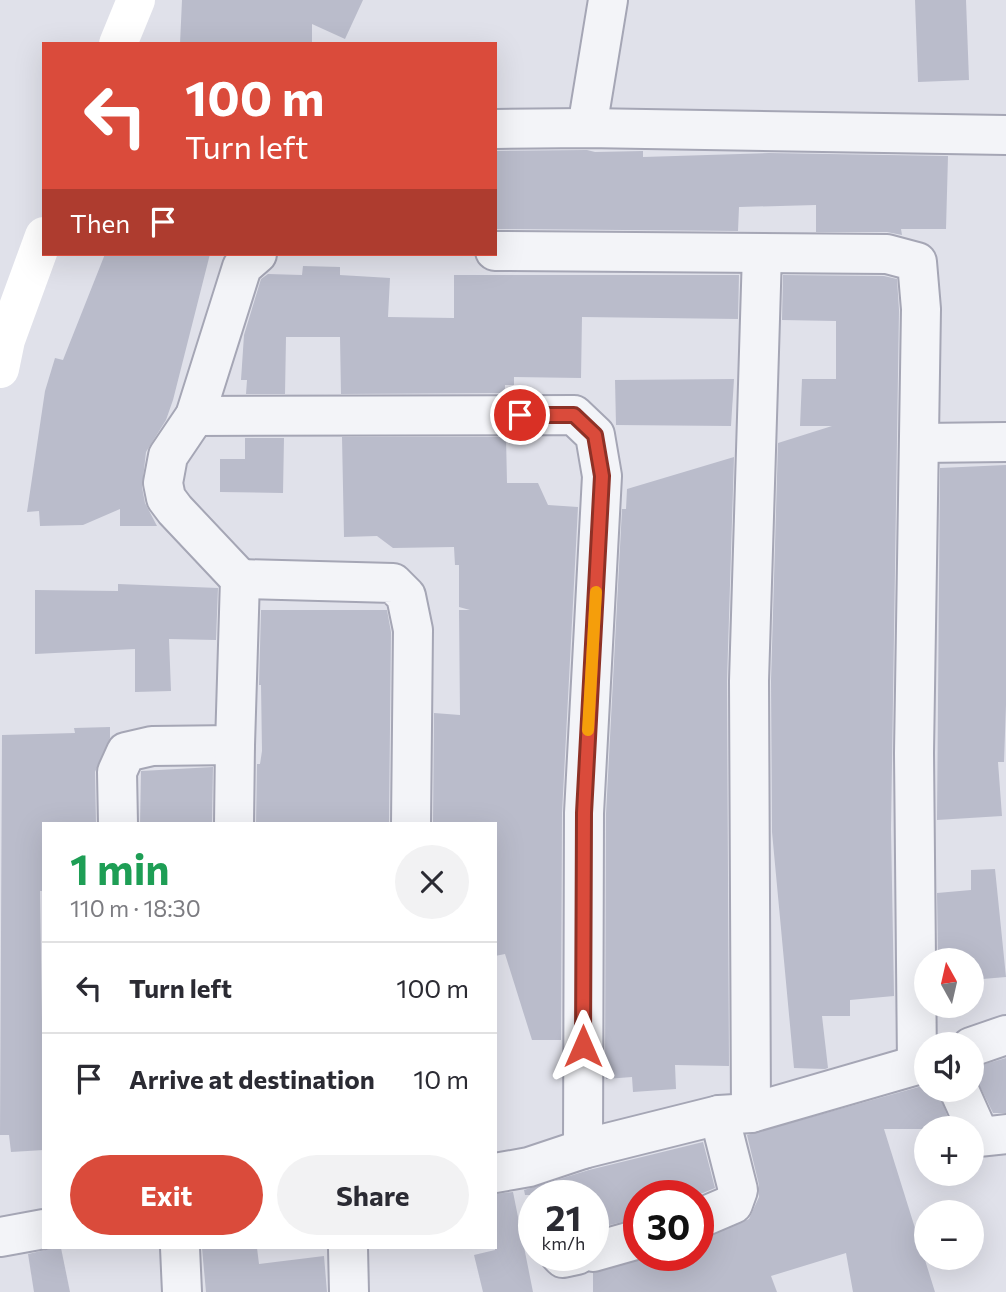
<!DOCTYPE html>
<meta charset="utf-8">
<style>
:root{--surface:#fff;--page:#f2f2f3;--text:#2b2b33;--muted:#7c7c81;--line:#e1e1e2;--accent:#da4b3b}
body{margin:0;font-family:Commissioner,sans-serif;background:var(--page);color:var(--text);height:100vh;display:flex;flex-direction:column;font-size:26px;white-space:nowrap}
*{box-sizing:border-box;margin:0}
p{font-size:23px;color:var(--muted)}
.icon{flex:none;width:38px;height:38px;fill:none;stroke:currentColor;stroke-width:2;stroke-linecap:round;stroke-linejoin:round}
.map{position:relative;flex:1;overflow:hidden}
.panel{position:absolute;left:42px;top:822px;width:455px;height:427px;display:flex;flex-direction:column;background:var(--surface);border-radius:0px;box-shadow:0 7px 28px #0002}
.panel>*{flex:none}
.hud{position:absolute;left:42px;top:42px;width:455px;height:214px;border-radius:0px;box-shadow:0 7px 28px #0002;background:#da4b3b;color:#fff;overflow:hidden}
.needle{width:46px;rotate:352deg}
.controls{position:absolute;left:914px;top:948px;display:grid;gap:14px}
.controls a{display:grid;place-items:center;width:70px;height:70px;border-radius:50%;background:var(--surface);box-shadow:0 7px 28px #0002;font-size:35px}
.speed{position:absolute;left:518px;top:1180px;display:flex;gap:14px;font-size:35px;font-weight:700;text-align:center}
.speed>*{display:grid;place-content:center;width:91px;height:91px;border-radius:50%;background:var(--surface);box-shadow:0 7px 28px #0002;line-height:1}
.speed small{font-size:18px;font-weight:400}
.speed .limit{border:10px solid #d22;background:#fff;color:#111}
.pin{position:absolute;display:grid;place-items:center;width:60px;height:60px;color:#fff;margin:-30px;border:4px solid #fff;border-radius:50%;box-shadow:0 2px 7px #0007}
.me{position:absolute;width:77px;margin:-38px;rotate:0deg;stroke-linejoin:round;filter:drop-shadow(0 0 5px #0008)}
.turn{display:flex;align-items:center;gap:24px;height:147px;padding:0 28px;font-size:32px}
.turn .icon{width:91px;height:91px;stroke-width:2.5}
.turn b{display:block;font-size:49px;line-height:60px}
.then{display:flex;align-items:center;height:66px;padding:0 28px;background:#0003;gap:14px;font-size:26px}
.round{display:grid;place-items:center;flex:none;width:74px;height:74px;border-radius:37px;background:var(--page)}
.headline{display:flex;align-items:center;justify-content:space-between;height:119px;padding:0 28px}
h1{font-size:42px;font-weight:700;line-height:52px;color:#1e9e55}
.primary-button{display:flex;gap:14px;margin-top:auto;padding:14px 28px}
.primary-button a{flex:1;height:80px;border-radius:42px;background:var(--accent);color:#fff;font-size:28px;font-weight:700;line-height:80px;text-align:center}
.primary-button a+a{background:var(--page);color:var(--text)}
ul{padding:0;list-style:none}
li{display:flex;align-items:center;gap:21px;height:91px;padding:0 28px;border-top:2px solid var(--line)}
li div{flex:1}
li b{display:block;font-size:26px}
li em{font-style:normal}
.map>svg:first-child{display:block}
.building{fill:#babccb}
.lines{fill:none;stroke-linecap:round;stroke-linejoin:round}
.street-casing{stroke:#a5a6b5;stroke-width:42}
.street{stroke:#f3f4f8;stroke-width:38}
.secondary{stroke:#fff;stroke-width:38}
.route-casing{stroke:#8e3126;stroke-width:18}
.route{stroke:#da4b3b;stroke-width:12}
.slow{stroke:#f59e0b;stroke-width:12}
</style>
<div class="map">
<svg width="1006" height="1292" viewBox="0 0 1006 1292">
<rect width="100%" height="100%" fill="#e0e1ea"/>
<!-- building -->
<g class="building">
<polygon points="182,0 363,0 345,39 312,24 312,44 180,44"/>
<polygon points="915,0 966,0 969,80 918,82"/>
<polygon points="587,150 595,152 643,151 643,157 769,153 948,156 946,229 901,229 902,235 887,232 816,232 816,205 739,207 738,231 495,229 495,151"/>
<polygon points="105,254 210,254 173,400 166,420 146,452 142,487 145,503 157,526 120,526 120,509 83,525 40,526 39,511 27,512 45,391 55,358 63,360"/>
<polygon points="303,266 340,267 340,275 390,278 388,317 454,318 454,275 739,275 738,319 582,317 581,378 514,377 514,385 505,385 505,393 341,394 340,337 286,337 285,394 246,394 247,380 241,380 244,335 261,279 268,274 302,275"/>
<polygon points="783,275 884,276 897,279 899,310 891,829 894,996 850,1000 850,1016 822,1016 828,1068 825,1069 794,1068 772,832 771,681 778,443 832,426 800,426 802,379 836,379 836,321 782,320"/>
<polygon points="734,379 731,426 616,425 615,380"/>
<polygon points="342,437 506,437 507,483 538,483 548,505 578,507 562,813 561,1040 532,1040 505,954 495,956 495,824 433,824 434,713 460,715 459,610 470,610 459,607 459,565 455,565 454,547 393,548 377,536 344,537"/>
<polygon points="245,438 284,438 283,493 220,492 220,459 245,459"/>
<polygon points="734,457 727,681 729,1066 675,1065 676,1089 633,1092 632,1077 606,1079 605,1067 606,814 622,509 626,509 627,489"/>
<polygon points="1006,465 1006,705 1004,762 998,762 1002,816 937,820 940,468"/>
<polygon points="118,584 218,588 216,640 169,639 171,691 135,692 135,649 35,654 35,590 118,591"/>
<polygon points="261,610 387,610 391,632 389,824 256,824 257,764 260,764 262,751 261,685 259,685"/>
<polygon points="110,727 110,738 95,772 96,824 44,824 44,891 40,891 44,1150 11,1152 9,1135 0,1135 2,735 75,733 74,728"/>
<polygon points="213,767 212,824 140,824 141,771"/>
<polygon points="995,869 1006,977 971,980 971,961 964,961 963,957 938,958 937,893 971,890 971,870"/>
<polygon points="1006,1058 1006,1113 993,1113 971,1068"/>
<polygon points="926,1085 926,1090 938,1090 952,1129 884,1129 935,1292 853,1292 846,1253 771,1276 777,1292 593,1292 593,1273 654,1255 698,1255 698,1240 749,1219 759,1197 759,1185 747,1135"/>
<polygon points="703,1142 715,1188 698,1195 639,1195 639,1218 593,1229 593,1195 525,1195 524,1190 589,1170"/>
<polygon points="513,1192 533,1292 483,1292 474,1255 495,1250 495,1194"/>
<polygon points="54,1248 61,1248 70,1292 34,1292 28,1254"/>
<polygon points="202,1248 257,1248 259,1264 324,1256 327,1292 206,1292"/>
</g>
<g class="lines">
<!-- street casing -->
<g class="street-casing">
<g id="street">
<polyline points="587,128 608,0"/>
<polyline points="495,129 587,128 1006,135"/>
<polyline points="495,251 887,254 917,262 921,309 914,753 917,1065 926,1062"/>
<polyline points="195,416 574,415 595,435 602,476 584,813 583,1149"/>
<polyline points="920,443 1006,442"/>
<polyline points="240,579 393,583 406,596 413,630 411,824"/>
<polyline points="118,824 117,772 126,752 152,746 235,745 240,579 175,510 166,498 163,483 168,456 195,416 242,267 257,254"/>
<polyline points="234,824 235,745"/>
<polyline points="971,1047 1006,1035"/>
<polyline points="959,1090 980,1137 1006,1134"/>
<polyline points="751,1113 749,681 762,253"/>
<polyline points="495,1173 529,1167 583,1149 719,1115 751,1113 917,1065"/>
<polyline points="698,1219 733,1204 738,1190 719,1115"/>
<polyline points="0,1237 44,1229"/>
<polyline points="180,1248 182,1292"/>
<polyline points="348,1248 349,1292"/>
<polyline points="593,1252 639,1239"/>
<polyline points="560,1255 563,1258 577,1255"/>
</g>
</g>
<!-- street -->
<use href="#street" class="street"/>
<!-- secondary -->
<g class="secondary">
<polyline points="118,44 136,0"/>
<polyline points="0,369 6,340 44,236"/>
</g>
</g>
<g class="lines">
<!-- route casing -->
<g class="route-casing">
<polyline id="route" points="520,415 574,415 595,435 602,476 584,813 583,1046"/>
</g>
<!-- route -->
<use href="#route" class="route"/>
<!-- slow -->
<polyline class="slow" points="588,730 596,592"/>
</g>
</svg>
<div class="controls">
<a><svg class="needle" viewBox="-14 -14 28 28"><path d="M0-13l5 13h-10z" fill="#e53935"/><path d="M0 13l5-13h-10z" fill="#7c7c81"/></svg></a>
<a><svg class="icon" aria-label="sound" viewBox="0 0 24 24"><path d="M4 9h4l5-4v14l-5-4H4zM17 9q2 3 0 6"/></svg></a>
<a>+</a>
<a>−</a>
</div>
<div class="speed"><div>21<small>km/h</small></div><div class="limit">30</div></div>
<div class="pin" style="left:520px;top:415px;background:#d93025"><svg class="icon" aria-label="arrive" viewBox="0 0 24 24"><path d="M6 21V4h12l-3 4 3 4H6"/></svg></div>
<svg class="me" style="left:583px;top:1046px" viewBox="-20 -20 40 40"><path d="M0-17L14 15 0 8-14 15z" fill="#da4b3b" stroke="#fff" stroke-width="4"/></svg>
<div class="hud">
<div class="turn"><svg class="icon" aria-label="left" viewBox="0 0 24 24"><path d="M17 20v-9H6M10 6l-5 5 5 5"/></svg><div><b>100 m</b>Turn left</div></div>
<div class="then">Then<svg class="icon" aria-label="arrive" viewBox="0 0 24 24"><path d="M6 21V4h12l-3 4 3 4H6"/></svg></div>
</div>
<section class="panel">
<div class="headline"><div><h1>1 min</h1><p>110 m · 18:30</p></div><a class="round"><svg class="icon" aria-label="close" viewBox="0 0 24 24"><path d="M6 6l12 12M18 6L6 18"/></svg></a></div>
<ul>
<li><svg class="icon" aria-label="left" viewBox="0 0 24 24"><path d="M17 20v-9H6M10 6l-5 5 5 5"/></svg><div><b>Turn left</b></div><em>100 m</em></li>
<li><svg class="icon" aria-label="arrive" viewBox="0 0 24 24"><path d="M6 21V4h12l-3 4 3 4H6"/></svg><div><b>Arrive at destination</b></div><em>10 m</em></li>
</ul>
<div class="primary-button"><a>Exit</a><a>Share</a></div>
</section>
</div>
